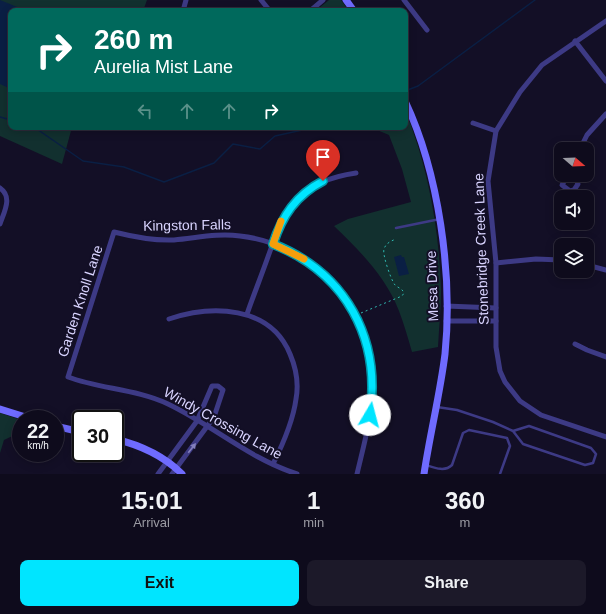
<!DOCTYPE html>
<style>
:root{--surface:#0e0b1c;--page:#1c1929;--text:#f1f3f6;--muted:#9b9ba3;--line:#2e2b3b;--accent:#00e5ff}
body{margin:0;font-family:Helvetica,sans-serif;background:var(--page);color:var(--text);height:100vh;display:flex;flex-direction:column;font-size:15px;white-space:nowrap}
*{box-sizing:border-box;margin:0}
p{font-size:13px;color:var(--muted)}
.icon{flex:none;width:22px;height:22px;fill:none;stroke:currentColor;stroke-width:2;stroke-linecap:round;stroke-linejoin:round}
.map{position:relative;height:474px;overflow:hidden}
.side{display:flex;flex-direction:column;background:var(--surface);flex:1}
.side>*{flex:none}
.guide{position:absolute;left:8px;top:8px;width:400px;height:122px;border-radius:8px;box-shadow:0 2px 10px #0003,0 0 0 1px var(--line);background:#00695c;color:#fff;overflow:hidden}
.needle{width:26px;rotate:109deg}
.buttons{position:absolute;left:554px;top:142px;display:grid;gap:8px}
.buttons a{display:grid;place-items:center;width:40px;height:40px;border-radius:8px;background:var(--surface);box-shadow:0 2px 10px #0003,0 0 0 1px var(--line);font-size:20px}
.speed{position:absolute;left:12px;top:410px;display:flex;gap:8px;font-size:20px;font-weight:700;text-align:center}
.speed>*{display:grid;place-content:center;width:52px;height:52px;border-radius:50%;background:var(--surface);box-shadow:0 2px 10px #0003,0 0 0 1px var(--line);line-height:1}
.speed small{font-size:10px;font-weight:400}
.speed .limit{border:2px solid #111;border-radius:6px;background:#fff;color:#111}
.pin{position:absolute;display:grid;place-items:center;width:34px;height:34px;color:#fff;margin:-41px -17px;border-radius:50% 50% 50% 0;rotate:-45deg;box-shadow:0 0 4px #0007}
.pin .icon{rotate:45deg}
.me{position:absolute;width:44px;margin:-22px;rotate:8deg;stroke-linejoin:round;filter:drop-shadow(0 0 3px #0008)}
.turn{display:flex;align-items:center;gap:14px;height:84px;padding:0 20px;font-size:18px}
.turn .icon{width:52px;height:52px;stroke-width:2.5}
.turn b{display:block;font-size:28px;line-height:34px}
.lanes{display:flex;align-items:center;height:38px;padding:0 20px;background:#0003;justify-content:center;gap:20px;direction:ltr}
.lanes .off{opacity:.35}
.eta{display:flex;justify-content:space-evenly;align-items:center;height:68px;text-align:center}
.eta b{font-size:24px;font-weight:600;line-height:28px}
.action{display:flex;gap:8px;margin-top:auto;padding:8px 20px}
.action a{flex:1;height:46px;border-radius:8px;background:var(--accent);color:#111;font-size:16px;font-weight:600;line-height:46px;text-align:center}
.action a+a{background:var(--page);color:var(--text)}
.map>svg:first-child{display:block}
.green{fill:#12302f}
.water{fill:#0a1f44}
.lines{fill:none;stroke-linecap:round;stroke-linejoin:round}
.stream{stroke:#0a1f44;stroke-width:1.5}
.path{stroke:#2fb8b0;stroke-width:1;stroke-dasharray:2 3;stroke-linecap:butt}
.lane{stroke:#3d3a85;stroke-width:2.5}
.street{stroke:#3d3a85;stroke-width:5}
.secondary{stroke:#6f6bff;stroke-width:7}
.oneway{fill:#837fbc}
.route-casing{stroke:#0095a6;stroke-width:10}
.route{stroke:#00e5ff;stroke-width:7}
.slow{stroke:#f59e0b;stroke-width:7}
.labels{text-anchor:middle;stroke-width:4;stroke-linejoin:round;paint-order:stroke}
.street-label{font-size:14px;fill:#d9d4ff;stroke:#130f26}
</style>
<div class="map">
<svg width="606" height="474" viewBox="0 0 606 474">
<rect width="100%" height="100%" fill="#130f26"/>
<!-- green -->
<g class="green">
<polygon points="0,0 147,0 143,11 11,11 11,127 72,127 62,164 0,136"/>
<polygon points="329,0 341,0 349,11 321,11 319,8"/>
<path d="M 405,110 C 428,166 439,228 441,289 C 441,308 439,328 438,347 L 412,352 C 408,338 404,324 399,311 C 386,277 360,251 334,226 L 348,219 L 411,202 L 402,169 L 389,135 L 370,127 L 405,127 Z"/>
<polygon points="0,413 21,420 21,432 4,440 0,453"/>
</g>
<!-- water -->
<g class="water">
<polygon points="0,0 27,11 11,11 11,89 0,84"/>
<polygon points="401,255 402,257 404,257 409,274 399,276 394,257"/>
</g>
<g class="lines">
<!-- stream -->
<g class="stream">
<polyline points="405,91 418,86 535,0"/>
<polyline points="0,117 11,120"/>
<polyline points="34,127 83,161 124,167 164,182 214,163 233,144 260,149 275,136 316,127"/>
</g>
<!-- path -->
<path class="path" d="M 361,313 L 402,296 L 404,293 C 402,288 398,288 395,285 C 391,280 382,254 384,249 C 386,243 391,241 396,239"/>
<!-- lane -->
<g class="lane">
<polyline points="396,228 440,219"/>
<polyline points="437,407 457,410 493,422 513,431 523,444 585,465 593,463 596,454 591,448 529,426 513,431"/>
<path d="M 426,465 C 435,468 445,472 452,465 L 463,433 L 469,430 L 507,438 L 510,446 L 500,474"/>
</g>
<!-- street -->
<g class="street">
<polyline points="261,0 270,11"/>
<polyline points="404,0 427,30"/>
<polyline points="183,11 186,0"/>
<polyline points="310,11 323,0"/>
<polyline points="606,21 542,65 520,92 496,131 488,181 496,263 496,347 500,371 505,382 520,401 541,415 606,437"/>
<polyline points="575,41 606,81"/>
<polyline points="473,123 496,131"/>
<polyline points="580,149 587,135 606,114"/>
<polyline points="568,175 562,185 570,191 574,190 578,184 574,175"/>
<path d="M 0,188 C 13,197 4,212 0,224"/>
<polyline points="496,263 536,259 561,260"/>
<polyline points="587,265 606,270"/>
<polyline points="446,306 496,308"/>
<path d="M 247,314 C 254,294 262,274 269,254 C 286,205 301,181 356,173"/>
<path d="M 169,319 C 211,305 270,305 290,354 C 296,368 299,383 296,399 C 293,422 283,444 273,464"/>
<polyline points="446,321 496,321"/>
<polyline points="575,344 587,350 606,357"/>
<polyline points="158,474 197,421 212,386 218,386 223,390 214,417 172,474"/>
<path d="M 297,474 C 248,458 214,426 168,404 C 136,389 100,389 68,377 L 114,232 C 134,237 153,241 174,240 C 197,238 217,233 240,236 C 313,244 372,308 373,382 C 373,413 364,444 357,474"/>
</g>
<!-- secondary -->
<g class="secondary">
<polyline points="346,0 354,11"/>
<path d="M 405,101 C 439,173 453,275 445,354 C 440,394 430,434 424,474"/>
<polyline points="0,409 32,419"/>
<polyline points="55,426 81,432"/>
<path d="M 115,439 C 140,445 164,456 182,474"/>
</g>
</g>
<!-- one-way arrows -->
<defs><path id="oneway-solid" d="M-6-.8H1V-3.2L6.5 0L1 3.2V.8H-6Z"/></defs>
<use class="oneway" href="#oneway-solid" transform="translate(192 448) rotate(-52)"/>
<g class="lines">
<!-- route casing -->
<g class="route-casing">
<path id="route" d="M 323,181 C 296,195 282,216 273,244 C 346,273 381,338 370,415"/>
</g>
<!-- route -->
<use href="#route" class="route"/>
<!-- slow -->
<polyline class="slow" points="281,221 273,244 304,259"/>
</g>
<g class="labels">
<!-- street labels -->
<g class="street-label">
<text transform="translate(187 225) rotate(-1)" y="5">Kingston Falls</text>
<text transform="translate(481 249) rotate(-92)" y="5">Stonebridge Creek Lane</text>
<text transform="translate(432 286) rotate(-92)" y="5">Mesa Drive</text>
<text transform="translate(80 301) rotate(-72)" y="5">Garden Knoll Lane</text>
<text transform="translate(223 423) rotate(29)" y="5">Windy Crossing Lane</text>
</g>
</g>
</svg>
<div class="buttons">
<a><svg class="needle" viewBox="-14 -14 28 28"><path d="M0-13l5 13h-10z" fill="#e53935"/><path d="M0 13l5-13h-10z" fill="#9b9ba3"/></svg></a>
<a><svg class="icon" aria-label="sound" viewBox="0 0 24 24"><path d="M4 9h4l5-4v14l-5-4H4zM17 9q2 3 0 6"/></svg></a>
<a><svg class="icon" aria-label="layers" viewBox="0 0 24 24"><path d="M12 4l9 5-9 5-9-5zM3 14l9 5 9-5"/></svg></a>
</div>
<div class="speed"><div>22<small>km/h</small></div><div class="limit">30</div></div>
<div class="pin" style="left:323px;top:181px;background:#d93025"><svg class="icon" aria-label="arrive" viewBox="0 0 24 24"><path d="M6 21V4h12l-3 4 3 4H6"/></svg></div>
<svg class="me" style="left:370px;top:415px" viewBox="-20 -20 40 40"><circle r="19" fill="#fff"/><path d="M0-13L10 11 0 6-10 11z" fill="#00e5ff"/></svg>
<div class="guide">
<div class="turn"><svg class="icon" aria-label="right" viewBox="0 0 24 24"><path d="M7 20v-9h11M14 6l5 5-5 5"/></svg><div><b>260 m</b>Aurelia Mist Lane</div></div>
<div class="lanes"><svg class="icon off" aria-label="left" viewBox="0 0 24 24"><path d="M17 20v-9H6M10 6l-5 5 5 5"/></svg><svg class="icon off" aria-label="ahead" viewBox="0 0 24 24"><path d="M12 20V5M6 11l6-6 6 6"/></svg><svg class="icon off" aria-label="ahead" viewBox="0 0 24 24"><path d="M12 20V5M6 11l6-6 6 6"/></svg><svg class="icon" aria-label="right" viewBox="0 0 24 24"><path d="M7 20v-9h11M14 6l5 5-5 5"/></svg></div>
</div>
</div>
<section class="side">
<div class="eta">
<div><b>15:01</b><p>Arrival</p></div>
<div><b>1</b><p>min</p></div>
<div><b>360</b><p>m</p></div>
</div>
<div class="action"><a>Exit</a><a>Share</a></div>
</section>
